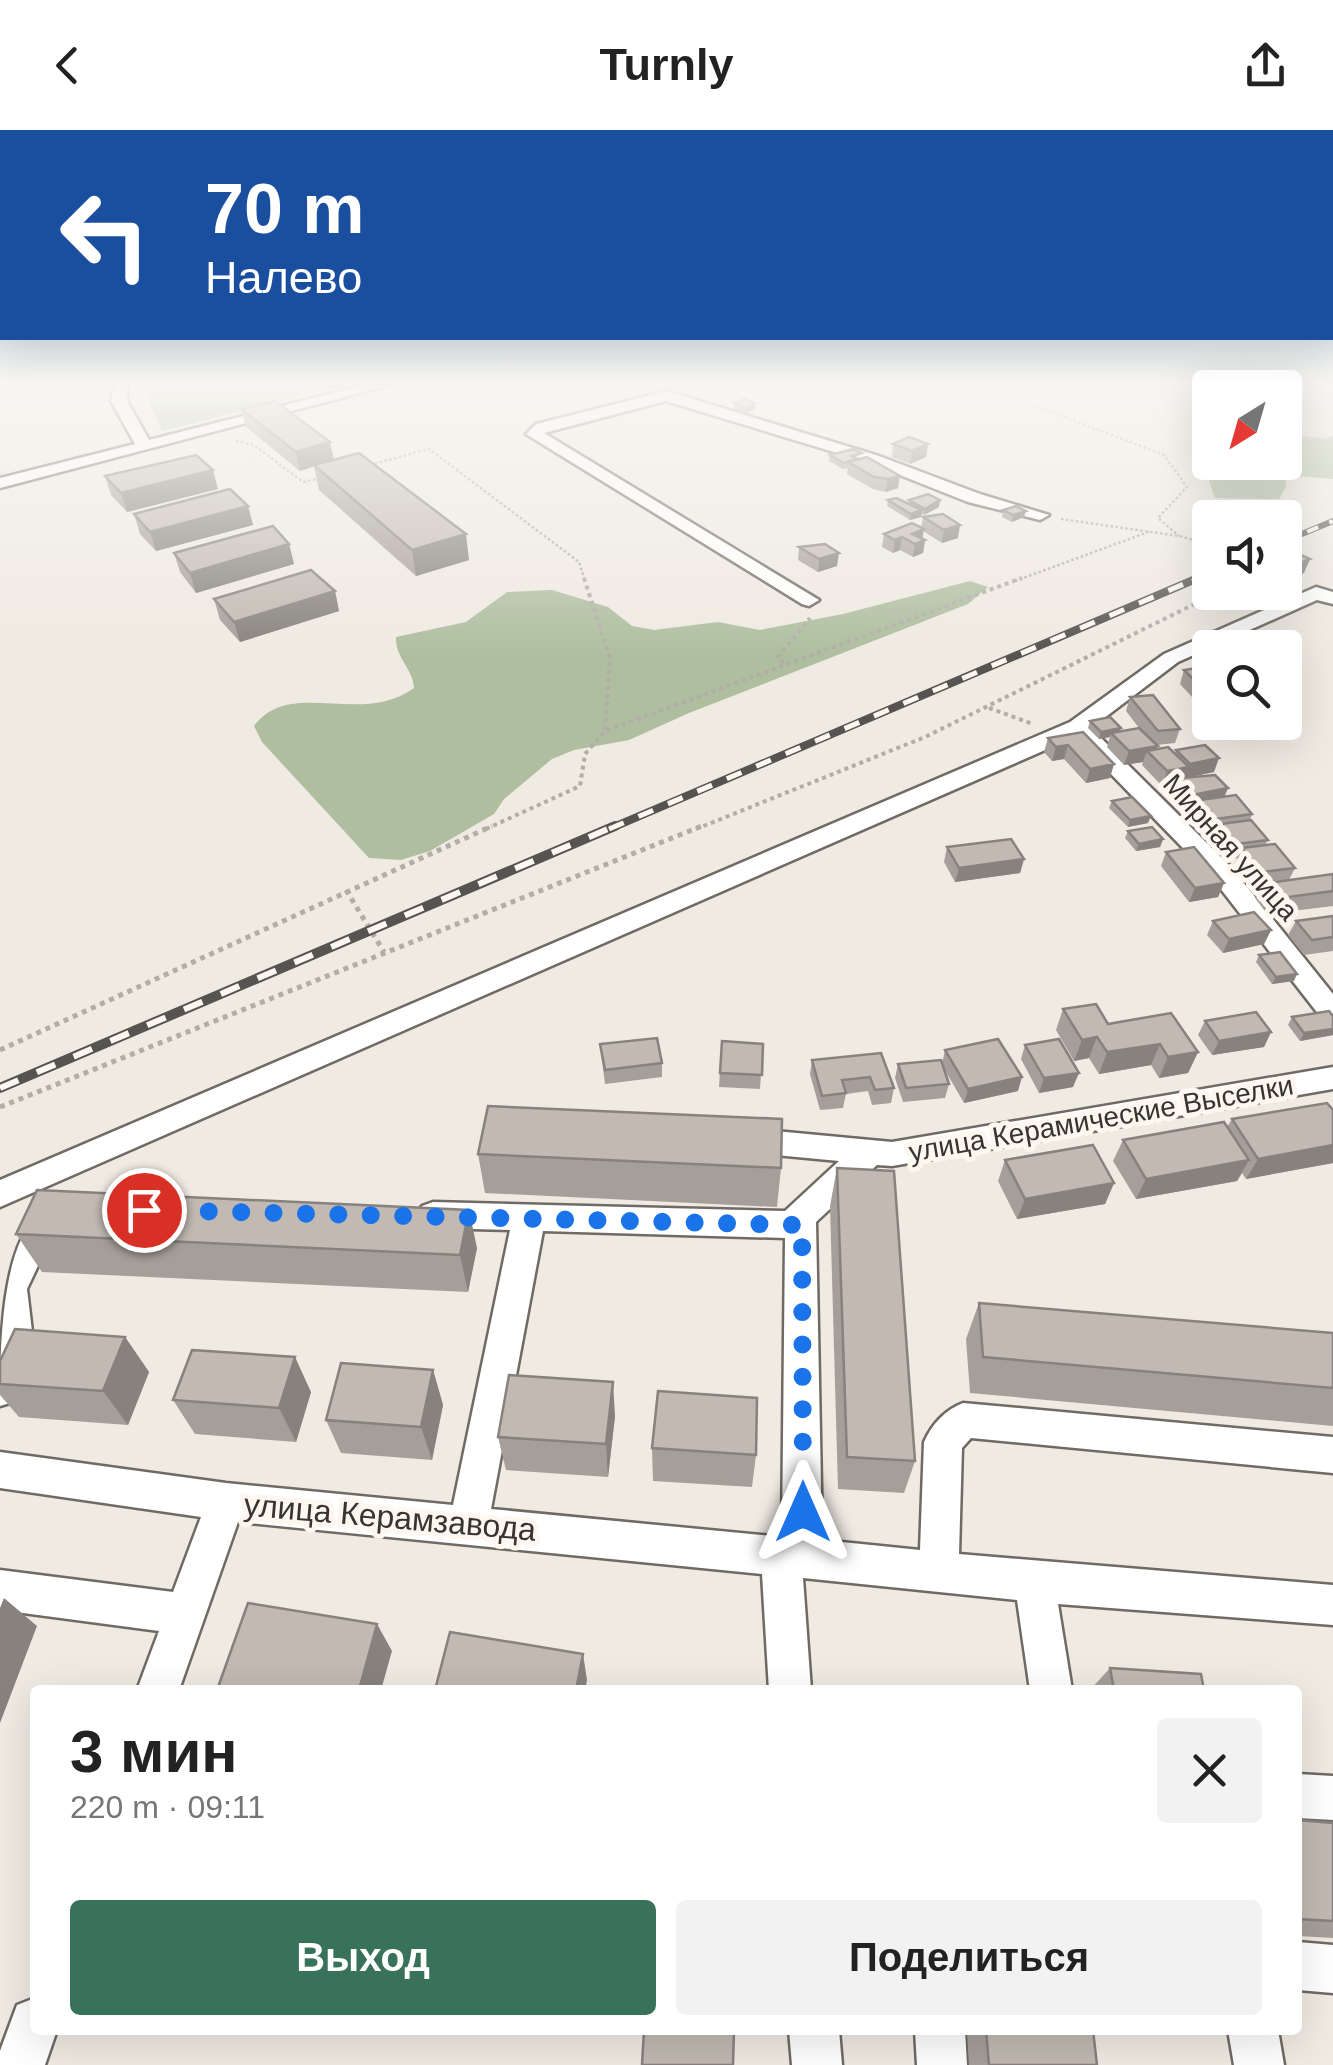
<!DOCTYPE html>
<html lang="ru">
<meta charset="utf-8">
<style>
:root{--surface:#fff;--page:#f2f2f2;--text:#222;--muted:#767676;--accent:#38725b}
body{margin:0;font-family:Arial,sans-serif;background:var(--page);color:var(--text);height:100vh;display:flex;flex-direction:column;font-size:38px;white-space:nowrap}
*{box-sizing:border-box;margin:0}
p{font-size:32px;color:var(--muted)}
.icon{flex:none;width:55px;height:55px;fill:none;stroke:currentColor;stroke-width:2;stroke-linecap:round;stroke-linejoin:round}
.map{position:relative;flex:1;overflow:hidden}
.side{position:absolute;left:30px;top:1555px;width:1272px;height:350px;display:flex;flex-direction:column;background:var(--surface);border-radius:10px;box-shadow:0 10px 40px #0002}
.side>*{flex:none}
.guide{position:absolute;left:0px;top:0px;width:1335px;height:210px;box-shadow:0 10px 40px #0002;background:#1a4fa0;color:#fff;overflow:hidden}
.needle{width:65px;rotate:217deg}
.buttons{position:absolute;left:1192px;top:240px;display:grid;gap:20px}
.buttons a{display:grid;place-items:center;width:110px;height:110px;border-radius:10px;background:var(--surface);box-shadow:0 10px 40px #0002;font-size:50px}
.pin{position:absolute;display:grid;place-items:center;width:85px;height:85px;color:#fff;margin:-42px;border:5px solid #fff;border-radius:50%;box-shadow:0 2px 10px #0007}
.me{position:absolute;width:110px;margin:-55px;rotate:0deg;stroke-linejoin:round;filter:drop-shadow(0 0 8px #0008)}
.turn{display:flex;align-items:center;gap:35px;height:210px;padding:0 40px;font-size:45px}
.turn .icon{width:130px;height:130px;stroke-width:2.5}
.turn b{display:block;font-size:70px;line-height:85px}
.round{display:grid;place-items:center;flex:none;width:105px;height:105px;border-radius:10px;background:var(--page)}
.headline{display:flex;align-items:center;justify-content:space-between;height:170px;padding:0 40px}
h1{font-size:60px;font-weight:600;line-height:75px}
.cta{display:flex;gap:20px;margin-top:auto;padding:20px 40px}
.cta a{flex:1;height:115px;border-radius:10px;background:var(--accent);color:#fff;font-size:40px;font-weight:600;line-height:115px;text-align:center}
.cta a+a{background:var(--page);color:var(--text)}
header{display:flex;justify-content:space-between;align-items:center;height:130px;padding:0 40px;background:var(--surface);font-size:45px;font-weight:600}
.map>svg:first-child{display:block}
.green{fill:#aebe9f}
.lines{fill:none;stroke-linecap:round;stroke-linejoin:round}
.minor-casing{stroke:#6f6a63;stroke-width:5}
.path-far2{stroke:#b1ada7;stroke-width:2.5;stroke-dasharray:2.5 2.5;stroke-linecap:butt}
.path-far1{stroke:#b1ada7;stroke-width:4;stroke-dasharray:4 4;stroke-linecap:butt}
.path{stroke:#b1ada7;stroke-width:5;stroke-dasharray:5 5;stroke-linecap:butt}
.minor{fill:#fff;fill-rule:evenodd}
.rail-far2-casing{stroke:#565450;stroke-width:6}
.rail-far1-casing{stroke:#565450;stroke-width:8}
.rail-casing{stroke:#565450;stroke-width:10}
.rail-far2{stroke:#fdf7ef;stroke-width:4;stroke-dasharray:12;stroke-linecap:butt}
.rail-far1{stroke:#fdf7ef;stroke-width:5;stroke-dasharray:16;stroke-linecap:butt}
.rail{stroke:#fdf7ef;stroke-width:6;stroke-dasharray:20;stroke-linecap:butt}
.wall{fill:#a69f99}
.shaded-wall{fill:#87827d}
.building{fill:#c1b9b2;stroke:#87827d;stroke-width:2.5}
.route{stroke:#1a73e8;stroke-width:18;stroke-dasharray:0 32.4}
.labels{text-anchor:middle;stroke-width:10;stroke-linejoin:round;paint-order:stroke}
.street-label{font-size:28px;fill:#373532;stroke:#fdf7ef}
.near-street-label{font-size:32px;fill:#373532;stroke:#fdf7ef}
</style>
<header><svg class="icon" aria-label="back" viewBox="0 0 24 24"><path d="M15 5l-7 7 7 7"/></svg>Turnly<svg class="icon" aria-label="share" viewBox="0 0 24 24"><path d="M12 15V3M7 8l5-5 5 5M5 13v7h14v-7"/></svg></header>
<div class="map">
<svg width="1333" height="1935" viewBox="0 0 1333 1935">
<rect width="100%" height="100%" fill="#efeae2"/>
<!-- green -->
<g class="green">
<polygon points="152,255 345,255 162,301 148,269"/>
<polygon points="1285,304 1327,309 1333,305 1333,349 1286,345 1286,357 1279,369 1215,368 1200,325 1210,327 1210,332 1264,339 1258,333 1285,332"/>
<path d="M 970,451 L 988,457 L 968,474 L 689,583 L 629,610 L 574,620 L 552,629 L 504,669 L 494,684 L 430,721 L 401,730 L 369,728 L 262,612 L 254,596 C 290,547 360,597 414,558 C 413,538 395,528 396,507 L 466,492 L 507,462 L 552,460 L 608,477 L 632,496 L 654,500 L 718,492 L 760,500 L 843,484 Z"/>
</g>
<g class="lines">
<!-- minor casing -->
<g class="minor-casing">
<g id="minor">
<polygon points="114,255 128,255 127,271 149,310 364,255 390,255 0,358 0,348 135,314 111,271"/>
<polygon points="667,261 879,326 980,364 1049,385 1040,390 968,372 867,332 666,271 544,303 819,470 809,476 802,474 526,304 536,294"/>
<polygon points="1316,457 1333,462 1333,474 1317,470 1178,532 1091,598 1231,737 1333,864 1333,893 1323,890 1213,749 1075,607 0,1077 0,1050 1070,592 1164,524"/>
<path d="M 1333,937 L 1333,959 L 892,1036 L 877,1035 L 816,1092 L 822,1410 L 920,1420 L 924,1312 C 932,1294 945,1280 963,1273 L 1333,1307 L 1333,1343 L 971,1308 L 962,1318 L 959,1424 L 1333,1455 L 1333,1495 L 1058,1474 L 1072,1560 L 1030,1560 L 1017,1470 L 803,1448 L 811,1560 L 769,1560 L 762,1444 L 238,1392 L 179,1560 L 137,1560 L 159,1501 L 0,1480 L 0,1440 L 173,1462 L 201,1387 L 0,1358 L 0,1322 L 226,1353 L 453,1375 L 510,1100 L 433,1098 L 422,1094 L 417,1085 L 422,1076 L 433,1072 L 785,1081 L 839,1031 L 742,1022 L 731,1018 L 727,1010 L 731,1002 L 742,998 L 892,1012 ZM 543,1101 L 785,1108 L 782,1407 L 491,1379 Z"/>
<path d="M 50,1077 L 62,1081 L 66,1090 L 52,1106 L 27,1159 L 35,1227 L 13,1272 L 0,1276 C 0,1221 0,1099 50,1077 Z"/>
<polygon points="1298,1644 1333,1646 1333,1690 1298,1688"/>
<polygon points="1298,1812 1333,1815 1333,1863 1298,1860"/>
<polygon points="35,1868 35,1900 57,1900 45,1935 0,1935 0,1921 17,1875"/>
<polygon points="789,1900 839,1900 842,1935 792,1935"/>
<polygon points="915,1900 965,1900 967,1935 917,1935"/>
<polygon points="1228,1900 1278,1900 1284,1935 1234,1935"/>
</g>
</g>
<!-- path-far2 -->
<g class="path-far2">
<polyline points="980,255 1164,325 1187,357 1158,388 1179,406"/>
<polyline points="236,311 254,315 303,352 321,348"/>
<polyline points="370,335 429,319 579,432 585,451"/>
<polyline points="1061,389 1179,406 1210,415"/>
<polyline points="1015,451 1151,401"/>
</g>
<!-- path-far1 -->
<g class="path-far1">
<polyline points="584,448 610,529 605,601"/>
<polyline points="784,533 778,527 810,488"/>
<polyline points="989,578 1033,594"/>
<polyline points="486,699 580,656 585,624 605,601 1022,448"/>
<polyline points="696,699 925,607 1219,462"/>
</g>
<!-- path -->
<g class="path">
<polyline points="346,760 384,822"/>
<polyline points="0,920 492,696"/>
<polyline points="0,977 702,696"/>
</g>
<!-- minor -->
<use href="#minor" class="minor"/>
<!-- rail-far2 casing -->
<g class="rail-far2-casing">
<g id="rail-far2">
<polyline points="1285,411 1333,391"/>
<polyline points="1192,451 1210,443"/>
</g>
</g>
<!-- rail-far1 casing -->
<g class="rail-far1-casing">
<polyline id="rail-far1" points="609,699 1198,448"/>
</g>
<!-- rail casing -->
<g class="rail-casing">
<polyline id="rail" points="0,958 615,696"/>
</g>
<!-- rail-far2 -->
<use href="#rail-far2" class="rail-far2"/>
<!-- rail-far1 -->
<use href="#rail-far1" class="rail-far1"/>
<!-- rail -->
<use href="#rail" class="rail"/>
</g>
<!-- wall -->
<g class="wall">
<polygon points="734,273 755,279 744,283 734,279"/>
<polygon points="241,279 333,330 469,430 416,446 319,360 314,336 300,341 246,297"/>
<polygon points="893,314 928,314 926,327 910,334 892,327"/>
<polygon points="830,325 861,328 898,358 886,362 873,359 847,344 848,338 843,339 829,331"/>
<polygon points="105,346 218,359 127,382 111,365"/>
<polygon points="888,370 908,374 909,370 939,377 924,385 922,384 921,387 910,390 887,376"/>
<polygon points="248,376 253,395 156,421 140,404 134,384"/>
<polygon points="1003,380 1024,387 1012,392 1002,387"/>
<polygon points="923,387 958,408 942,413 923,401 922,409 925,410 923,423 913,427 900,420 893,423 882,417 884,404 921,398"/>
<polygon points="289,414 294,434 196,463 180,442 174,423"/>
<polygon points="799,417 837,436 818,442 798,430"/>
<polygon points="1285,418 1304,443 1292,448 1285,444"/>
<polygon points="335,461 339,481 240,512 220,490 214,469"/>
<polygon points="1210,536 1192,567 1180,554 1184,540"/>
<polygon points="1130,567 1180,599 1175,613 1157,615 1156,619 1175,623 1176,620 1214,642 1189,647 1228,658 1224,667 1252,684 1250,690 1268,710 1265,715 1295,738 1289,750 1333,744 1333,776 1267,784 1255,768 1260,756 1255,757 1236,733 1238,728 1231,729 1215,709 1218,702 1210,703 1195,684 1197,677 1182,680 1164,663 1167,654 1162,656 1142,635 1143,632 1124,635 1107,617 1110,607 1099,609 1088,598 1090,591 1121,598 1120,601 1139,598 1126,581"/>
<polygon points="1083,602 1110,648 1086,653 1064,629 1052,631 1044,622 1048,608"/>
<polygon points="1112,671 1148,693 1128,697 1109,678"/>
<polygon points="1128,701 1163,709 1160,717 1136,721 1125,708"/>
<polygon points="947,717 1024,729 1020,743 955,752 944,732"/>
<polygon points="1166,722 1224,753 1218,767 1189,772 1161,736"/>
<polygon points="1333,786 1333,821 1304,825 1288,805 1296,791"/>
<polygon points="1213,791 1271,800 1264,814 1223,823 1207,805"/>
<polygon points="1259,825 1294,851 1272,854 1256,832"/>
<polygon points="1063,879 1108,894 1198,922 1188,943 1159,948 1151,935 1099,944 1089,928 1074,931 1056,900"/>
<polygon points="1333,886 1333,905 1300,911 1288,895 1292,887"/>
<polygon points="1205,891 1271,902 1264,917 1212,925 1198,905"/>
<polygon points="722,911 763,914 760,959 719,957"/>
<polygon points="600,914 662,933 662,947 605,954"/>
<polygon points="1025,915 1073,957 1039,963 1021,929"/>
<polygon points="945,920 1018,961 964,973 942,935 949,954 945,968 903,972 895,948 898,934 942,934"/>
<polygon points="881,923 894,958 891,973 872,975 868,961 846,964 843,978 820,980 810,944 812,930"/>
<polygon points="1333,980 1333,1033 1246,1049 1242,1043 1237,1051 1136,1069 1113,1031 1123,1010 1227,997 1232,989"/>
<polygon points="478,1024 781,1038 777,1077 485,1063"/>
<polygon points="1005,1030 1114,1053 1105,1074 1017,1089 998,1051"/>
<polygon points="837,1038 915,1331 904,1363 838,1359 830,1076"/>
<polygon points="16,1104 477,1118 468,1162 42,1142"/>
<polygon points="979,1173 1333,1203 1333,1296 970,1263 966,1209"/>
<polygon points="125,1207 149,1242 128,1295 19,1287 0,1265 0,1231"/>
<polygon points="433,1240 443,1275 432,1330 341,1323 326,1290"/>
<polygon points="311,1262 296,1312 195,1304 173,1270"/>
<polygon points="615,1286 608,1347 506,1340 498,1307"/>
<polygon points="652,1318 756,1325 752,1357 653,1351"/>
<polygon points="1110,1538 1204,1560 1090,1560"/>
<polygon points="1298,1690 1333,1693 1333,1808 1298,1806"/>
<polygon points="967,1900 1093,1900 1097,1935 969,1935"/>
</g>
<!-- shaded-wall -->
<g class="shaded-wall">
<polygon points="755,273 755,279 744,283 745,277"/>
<polygon points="330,312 334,330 300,341 296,322"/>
<polygon points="928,314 926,327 910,334 912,321"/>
<polygon points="213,340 218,359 127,382 121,363"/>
<polygon points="900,346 898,358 886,362 887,349"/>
<polygon points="940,370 939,377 924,385 925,379"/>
<polygon points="248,376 253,395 156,421 150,402"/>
<polygon points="922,380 921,387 910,390 911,384"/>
<polygon points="1026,381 1024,387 1012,392 1013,385"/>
<polygon points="960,395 958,408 942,413 944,400"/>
<polygon points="924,399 922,411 925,410 923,423 913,427 915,414 912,404"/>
<polygon points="466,404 469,430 416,446 412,420"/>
<polygon points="902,407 900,420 893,423 895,410"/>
<polygon points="289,414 294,434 196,463 190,443"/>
<polygon points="839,423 837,436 818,442 819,429"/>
<polygon points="1310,429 1304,443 1292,448 1298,434"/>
<polygon points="335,461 339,481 240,512 234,492"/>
<polygon points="1210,551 1210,564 1192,567 1197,553"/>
<polygon points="1121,598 1118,605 1111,603 1110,607 1099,609 1101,602"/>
<polygon points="1068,615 1064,629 1052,631 1056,617"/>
<polygon points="1158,616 1154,628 1147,621 1143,632 1124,635 1129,621"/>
<polygon points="1219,628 1214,642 1185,648 1170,649 1167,654 1162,656 1167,641 1189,637 1190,634"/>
<polygon points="1114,634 1110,648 1086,653 1090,639"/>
<polygon points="1228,658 1222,672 1200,670 1197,677 1182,680 1187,666"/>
<polygon points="1151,686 1148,693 1128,697 1130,690"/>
<polygon points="1163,709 1160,717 1136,721 1139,714"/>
<polygon points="1024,729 1020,743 955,752 959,738"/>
<polygon points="1224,753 1218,767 1189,772 1195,758"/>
<polygon points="1271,800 1264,814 1223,823 1229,809"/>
<polygon points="1297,844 1294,851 1272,854 1276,847"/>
<polygon points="1333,899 1333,905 1300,911 1304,903"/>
<polygon points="1271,902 1264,917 1212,925 1219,911"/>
<polygon points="1097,907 1089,928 1074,931 1082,910"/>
<polygon points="1160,914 1151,935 1099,944 1107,922"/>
<polygon points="1198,922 1188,943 1159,948 1168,927"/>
<polygon points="1079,943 1073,957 1039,963 1044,948"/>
<polygon points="1022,947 1018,961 964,973 968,959"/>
<polygon points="1333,1015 1333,1033 1246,1049 1258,1029"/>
<polygon points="1249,1030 1237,1051 1136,1069 1146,1049"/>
<polygon points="1114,1053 1105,1074 1017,1089 1025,1069"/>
<polygon points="469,1080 477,1118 468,1162 460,1125"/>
<polygon points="125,1207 149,1242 128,1295 103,1261"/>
<polygon points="295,1227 311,1262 296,1312 279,1278"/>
<polygon points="433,1240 443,1275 432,1330 421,1297"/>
<polygon points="613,1252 615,1286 608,1347 606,1314"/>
<polygon points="4,1468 37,1496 0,1593 0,1478"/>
<polygon points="377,1494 392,1521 381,1560 359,1560"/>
<polygon points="583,1524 587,1550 585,1560 576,1560"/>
</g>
<!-- building -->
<g class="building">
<polygon points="745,269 755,273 745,277 734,273"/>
<polygon points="275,271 330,312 296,322 241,279"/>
<polygon points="909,307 928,314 912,321 893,314"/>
<polygon points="853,319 862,323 852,326 858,329 844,333 830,325"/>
<polygon points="359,323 466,404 412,420 314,335"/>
<polygon points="196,325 213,340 121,363 105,346"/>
<polygon points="867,327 900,346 887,349 874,347 848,332"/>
<polygon points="230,359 248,376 150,402 134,384"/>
<polygon points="928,364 940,370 925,379 909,370"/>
<polygon points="896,368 922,380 911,384 888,370"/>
<polygon points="1016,376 1026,381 1013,385 1003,380"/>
<polygon points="943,384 960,395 944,400 923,387"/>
<polygon points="912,393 924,399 912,404 925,410 915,414 902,407 895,410 884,404"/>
<polygon points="273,396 289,414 190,443 174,423"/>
<polygon points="825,414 839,423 819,429 799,417"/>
<polygon points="1285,418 1310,429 1298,434 1285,428"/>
<polygon points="311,440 335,461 234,492 214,469"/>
<polygon points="1210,536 1210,551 1197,553 1184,540"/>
<polygon points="1153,565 1180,599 1158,601 1130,567"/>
<polygon points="1110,587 1121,598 1101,602 1090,591"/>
<polygon points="1139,598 1158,616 1129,621 1111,603"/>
<polygon points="1083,602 1114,634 1090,639 1068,615 1056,617 1048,608"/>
<polygon points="1205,615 1219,628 1190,634 1176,620"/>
<polygon points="1168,617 1189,637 1167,641 1147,621"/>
<polygon points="1215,645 1228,658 1187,666 1170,649"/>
<polygon points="1236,665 1252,684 1216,689 1200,670"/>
<polygon points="1132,667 1151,686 1130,690 1112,671"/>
<polygon points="1251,690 1268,710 1237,714 1221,694"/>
<polygon points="1152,697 1163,709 1139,714 1128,701"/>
<polygon points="1011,709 1024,729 959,738 947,717"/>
<polygon points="1275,714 1295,738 1262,742 1242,718"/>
<polygon points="1194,717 1224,753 1195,758 1166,722"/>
<polygon points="1333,744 1333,761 1274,769 1261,754"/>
<polygon points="1254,782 1271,800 1229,809 1213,791"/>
<polygon points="1333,786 1333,807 1312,810 1296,791"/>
<polygon points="1280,822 1297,844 1276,847 1259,825"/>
<polygon points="1096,874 1108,894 1171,883 1198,922 1168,927 1160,914 1107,922 1097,907 1082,910 1063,879"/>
<polygon points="1329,881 1333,886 1333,899 1304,903 1292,887"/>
<polygon points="1256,882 1271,902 1219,911 1205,891"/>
<polygon points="657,908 662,933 605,940 600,914"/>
<polygon points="998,909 1022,947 968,959 945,920"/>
<polygon points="1059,909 1079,943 1044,948 1025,915"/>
<polygon points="722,911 763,914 762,945 720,943"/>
<polygon points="881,923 894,958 875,960 870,947 842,950 846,963 822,966 812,930"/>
<polygon points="941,930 949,954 906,958 898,934"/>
<polygon points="1327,973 1333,980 1333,1015 1258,1029 1232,989"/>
<polygon points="488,976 782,989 781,1038 478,1024"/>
<polygon points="1224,992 1249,1030 1146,1049 1123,1010"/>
<polygon points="1093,1015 1114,1053 1025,1069 1005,1030"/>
<polygon points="837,1038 894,1041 915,1331 847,1327"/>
<polygon points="37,1060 469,1080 460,1125 16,1104"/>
<polygon points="979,1173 1333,1203 1333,1258 983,1227"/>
<polygon points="15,1199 125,1207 103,1261 0,1254 0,1231"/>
<polygon points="192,1220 295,1227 279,1278 173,1270"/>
<polygon points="341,1233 433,1240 421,1297 326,1290"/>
<polygon points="509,1245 613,1252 606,1314 498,1307"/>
<polygon points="658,1261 757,1268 756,1325 652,1318"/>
<polygon points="248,1473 377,1494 359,1560 217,1560"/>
<polygon points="450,1502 583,1524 576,1560 435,1560"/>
<polygon points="1110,1538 1201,1544 1204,1560 1114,1560"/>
<polygon points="1298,1690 1333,1693 1333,1791 1298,1789"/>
<polygon points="644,1900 734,1900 733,1935 642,1935"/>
<polygon points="986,1900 1093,1900 1097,1935 989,1935"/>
</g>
<!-- sky -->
<linearGradient id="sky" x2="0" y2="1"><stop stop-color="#77abce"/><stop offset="0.48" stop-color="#f8f6f2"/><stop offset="1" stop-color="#f8f6f2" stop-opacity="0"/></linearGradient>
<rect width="1333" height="526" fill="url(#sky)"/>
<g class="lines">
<!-- route -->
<polyline class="route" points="144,1080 802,1095 803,1382"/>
</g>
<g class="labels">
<!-- street labels -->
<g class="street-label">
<text transform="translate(1231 717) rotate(48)" y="10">Мирная улица</text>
<text transform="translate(1101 988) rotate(-10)" y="10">улица Керамические Выселки</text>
</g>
<!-- near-street labels -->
<g class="near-street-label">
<text transform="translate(390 1387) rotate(5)" y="11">улица Керамзавода</text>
</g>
</g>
</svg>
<div class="buttons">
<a><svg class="needle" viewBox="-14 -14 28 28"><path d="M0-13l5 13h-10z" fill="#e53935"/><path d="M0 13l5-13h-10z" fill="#767676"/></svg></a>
<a><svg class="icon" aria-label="sound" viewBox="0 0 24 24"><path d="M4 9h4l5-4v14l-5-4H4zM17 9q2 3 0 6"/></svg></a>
<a><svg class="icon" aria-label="search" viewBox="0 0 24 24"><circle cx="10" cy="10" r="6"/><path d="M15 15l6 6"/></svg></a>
</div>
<div class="pin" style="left:144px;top:1080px;background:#d93025"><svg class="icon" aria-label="arrive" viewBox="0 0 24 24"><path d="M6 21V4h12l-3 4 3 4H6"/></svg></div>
<svg class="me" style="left:803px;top:1382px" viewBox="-20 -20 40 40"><path d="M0-17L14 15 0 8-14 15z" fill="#1a73e8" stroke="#fff" stroke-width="4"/></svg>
<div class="guide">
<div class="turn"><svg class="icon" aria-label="left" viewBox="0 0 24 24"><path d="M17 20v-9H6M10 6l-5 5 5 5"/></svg><div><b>70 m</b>Налево</div></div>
</div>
<section class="side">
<div class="headline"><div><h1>3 мин</h1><p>220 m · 09:11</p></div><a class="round"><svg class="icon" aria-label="close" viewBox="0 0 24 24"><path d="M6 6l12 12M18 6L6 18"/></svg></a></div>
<div class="cta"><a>Выход</a><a>Поделиться</a></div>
</section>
</div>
